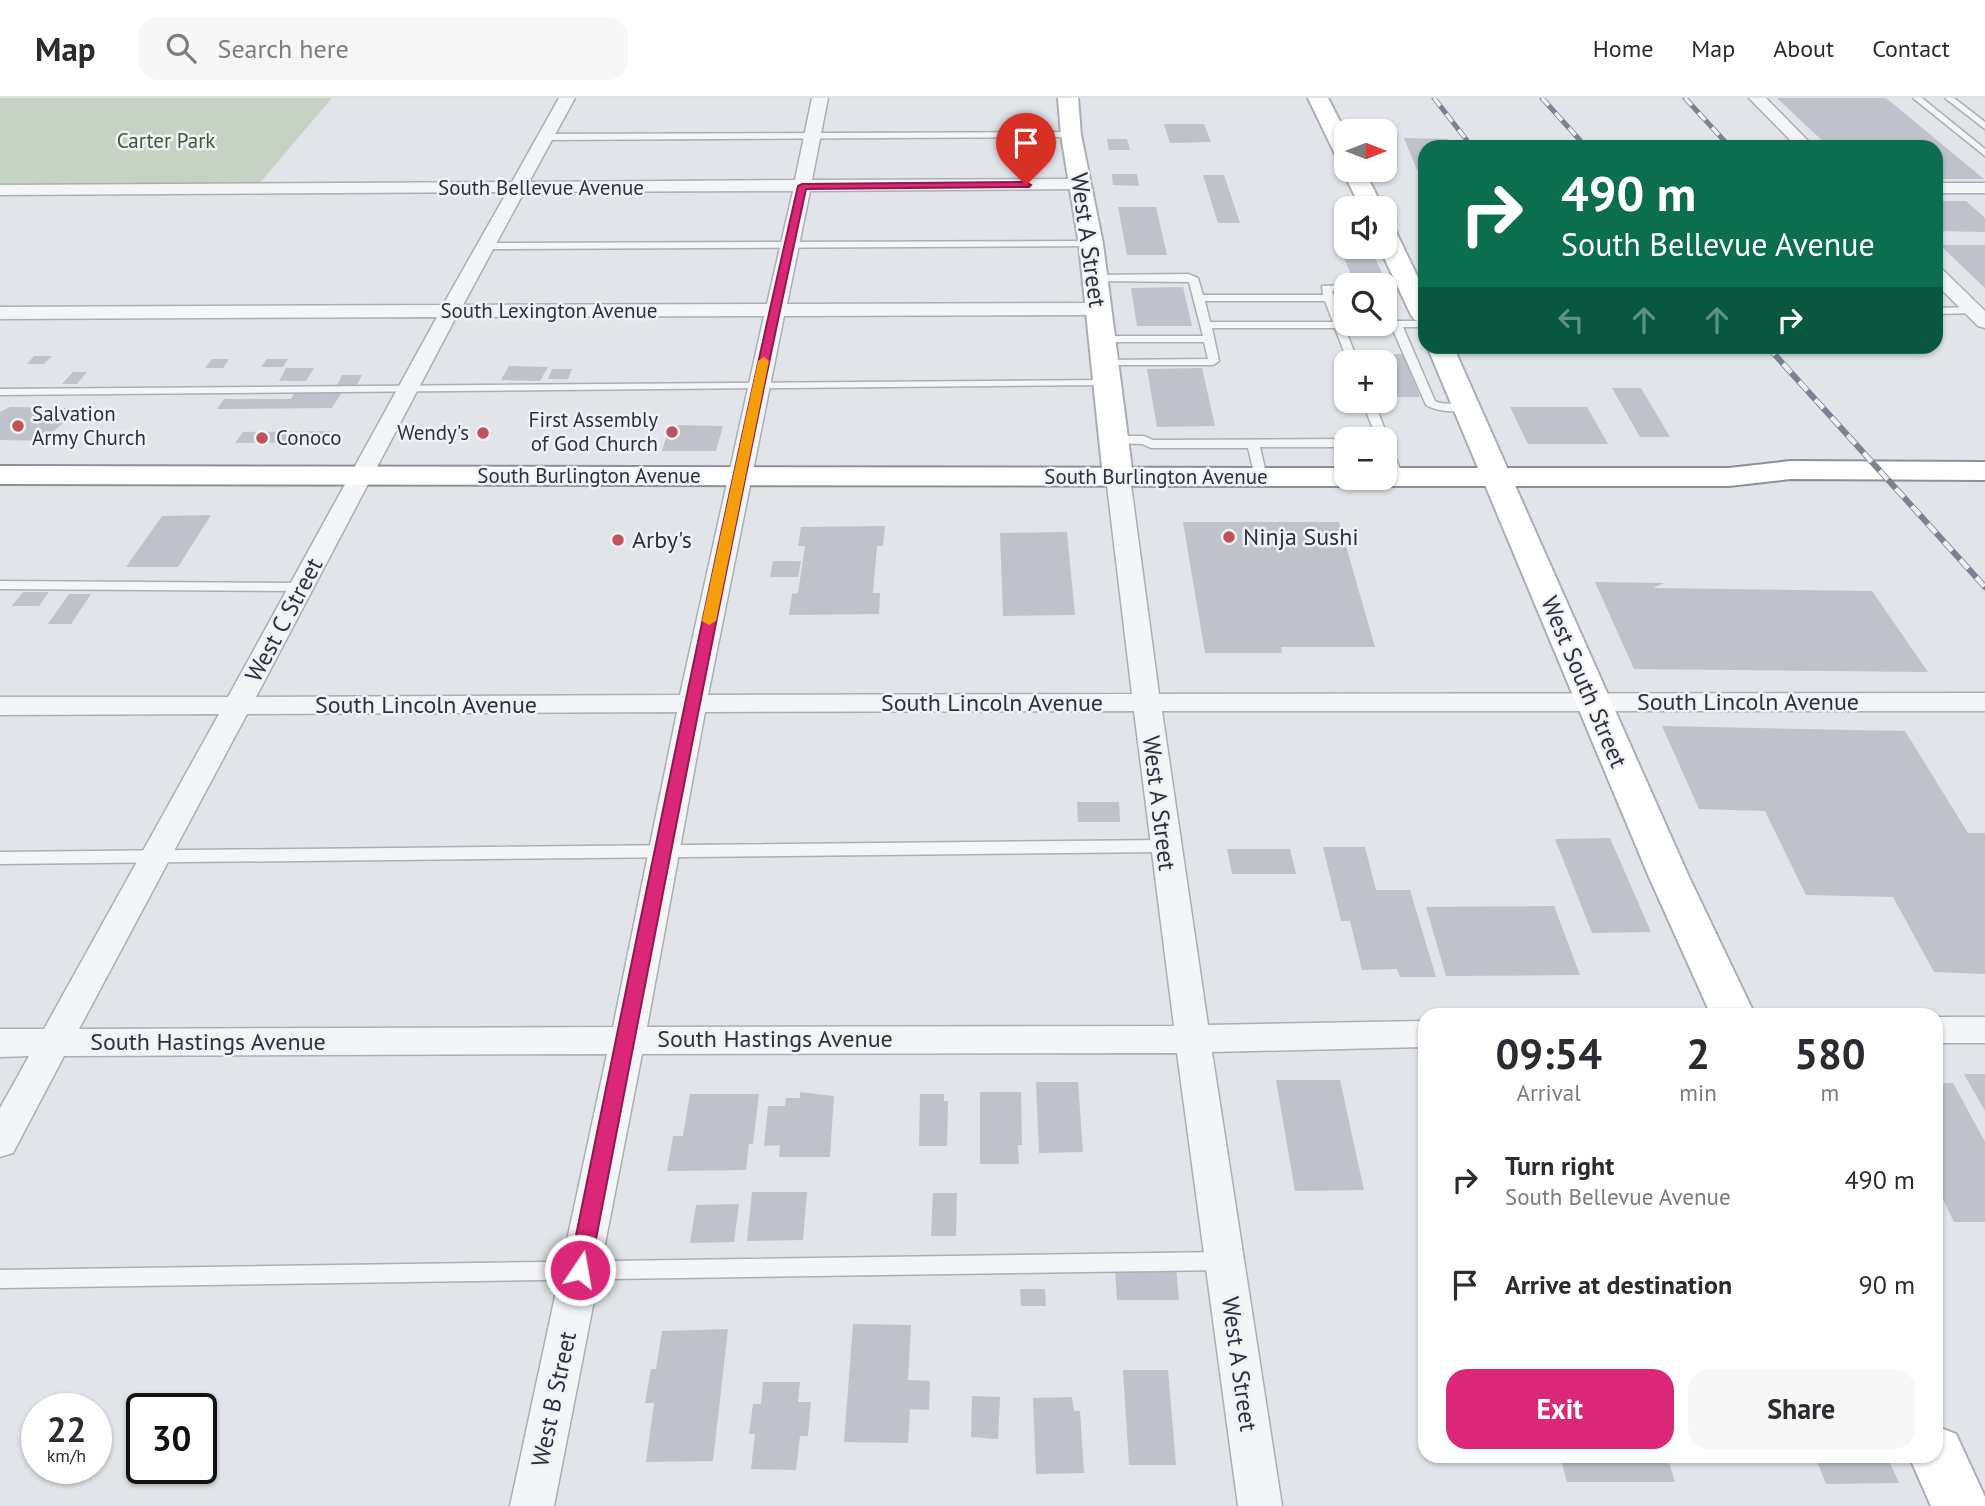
<!DOCTYPE html>
<meta charset="utf-8">
<style>
:root{--surface:#fff;--page:#f7f7f7;--text:#2b2b33;--muted:#7c7c81;--line:#e1e1e2;--accent:#db2777}
body{margin:0;font-family:"PT Sans",sans-serif;background:var(--page);color:var(--text);height:100vh;display:flex;flex-direction:column;font-size:26px;white-space:nowrap}
*{box-sizing:border-box;margin:0}
p{font-size:23px;color:var(--muted)}
.icon{flex:none;width:38px;height:38px;fill:none;stroke:currentColor;stroke-width:2;stroke-linecap:round;stroke-linejoin:round}
.map{position:relative;flex:1;overflow:hidden}
.drawer{position:absolute;left:1418px;top:910px;width:525px;height:455px;display:flex;flex-direction:column;background:var(--surface);border-radius:21px;box-shadow:0 2px 5px #0004}
.drawer>*{flex:none}
.hud{position:absolute;left:1418px;top:42px;width:525px;height:214px;border-radius:21px;box-shadow:0 2px 5px #0004;background:#0b6e4f;color:#fff;overflow:hidden}
.needle{width:46px;rotate:90deg}
.fabs{position:absolute;left:1334px;top:21px;display:grid;gap:14px}
.fabs a{display:grid;place-items:center;width:63px;height:63px;border-radius:14px;background:var(--surface);box-shadow:0 2px 5px #0004;font-size:35px}
.speed{position:absolute;left:21px;top:1295px;display:flex;gap:14px;font-size:35px;font-weight:700;text-align:center}
.speed>*{display:grid;place-content:center;width:91px;height:91px;border-radius:50%;background:var(--surface);box-shadow:0 2px 5px #0004;line-height:1}
.speed small{font-size:18px;font-weight:400}
.speed .limit{border:4px solid #111;border-radius:10px;background:#fff;color:#111}
.pin{position:absolute;display:grid;place-items:center;width:60px;height:60px;color:#fff;margin:-72px -30px;border-radius:50% 50% 50% 0;rotate:-45deg;box-shadow:0 0 7px #0007}
.pin .icon{rotate:45deg}
.me{position:absolute;width:77px;margin:-38px;rotate:12deg;stroke-linejoin:round;filter:drop-shadow(0 0 5px #0008)}
.turn{display:flex;align-items:center;gap:24px;height:147px;padding:0 28px;font-size:32px}
.turn .icon{width:91px;height:91px;stroke-width:2.5}
.turn b{display:block;font-size:49px;line-height:60px}
.lanes{display:flex;align-items:center;height:66px;padding:0 28px;background:#0003;justify-content:center;gap:35px;direction:ltr}
.lanes .off{opacity:.35}
.eta{display:flex;justify-content:space-evenly;align-items:center;height:119px;text-align:center}
.eta b{font-size:42px;font-weight:700;line-height:49px}
.primary-button{display:flex;gap:14px;margin-top:auto;padding:14px 28px}
.primary-button a{flex:1;height:80px;border-radius:21px;background:var(--accent);color:#fff;font-size:28px;font-weight:700;line-height:80px;text-align:center}
.primary-button a+a{background:var(--page);color:var(--text)}
ul{padding:0;list-style:none}
li{display:flex;align-items:center;gap:21px;height:105px;padding:0 28px}
li div{flex:1}
li b{display:block;font-size:26px}
li em{font-style:normal}
header{display:flex;align-items:center;gap:42px;box-sizing:border-box;height:98px;padding:0 35px;background:var(--surface);border-bottom:2px solid var(--line)}
header strong{font-size:33px}
nav{display:flex;gap:38px;margin-inline-start:auto;font-size:24px}
.search{width:490px;height:63px;background:var(--page);display:flex;align-items:center;gap:18px;box-sizing:border-box;padding:0 24px;border-radius:21px;color:var(--muted);font-size:26px}
.map>svg:first-child{display:block}
.green{fill:#c6d2c3}
.building{fill:#bfc2cb}
.lines{fill:none;stroke-linecap:round;stroke-linejoin:round}
.lane-casing{stroke:#aaaeb5;stroke-width:3}
.street-casing{stroke:#aaaeb5;stroke-width:3}
.secondary-casing{stroke:#aaaeb5;stroke-width:4}
.highway-casing{stroke:#8a909e;stroke-width:4}
.lane{fill:#f4f5f7;fill-rule:evenodd}
.street{fill:#f4f5f7;fill-rule:evenodd}
.secondary{fill:#fff;fill-rule:evenodd}
.highway{fill:#fff;fill-rule:evenodd}
.rail-far1-casing{stroke:#7c8291;stroke-width:5}
.rail-casing{stroke:#7c8291;stroke-width:6}
.rail-far1{stroke:#f1f2f6;stroke-width:3.5;stroke-dasharray:10;stroke-linecap:butt}
.rail{stroke:#f1f2f6;stroke-width:4.5;stroke-dasharray:12;stroke-linecap:butt}
.route{fill:#db2777;stroke:#8e194d;stroke-width:2}
.slow{fill:#f59e0b}
.poi-dot{fill:#c2525a;stroke:#f1f2f6;stroke-width:2.5}
.labels{text-anchor:middle;stroke-width:5;stroke-linejoin:round;paint-order:stroke}
.far-park-label{font-size:21px;fill:#3d593a;stroke:#f1f2f6}
.far-street-label{font-size:21px;fill:#2b313f;stroke:#f1f2f6}
.far-poi-label{font-size:21px;fill:#2b313f;stroke:#f1f2f6;text-anchor:start}
.street-label{font-size:24px;fill:#2b313f;stroke:#f1f2f6}
.poi-label{font-size:24px;fill:#2b313f;stroke:#f1f2f6;text-anchor:start}
</style>
<header>
<strong>Map</strong>
<div class="search"><svg class="icon" aria-label="search" viewBox="0 0 24 24"><circle cx="10" cy="10" r="6"/><path d="M15 15l6 6"/></svg>Search here</div>
<nav><a>Home</a><a>Map</a><a>About</a><a>Contact</a></nav>
</header>
<div class="map">
<svg width="1985" height="1408" viewBox="0 0 1985 1408">
<rect width="100%" height="100%" fill="#e1e4e8"/>
<!-- green -->
<polygon class="green" points="0,0 332,0 258,87 0,87"/>
<!-- building -->
<g class="building">
<polygon points="1777,0 1886,0 1984,81 1936,81 1936,49 1829,49"/>
<polygon points="1164,26 1204,26 1211,44 1170,45"/>
<polygon points="1404,40 1448,41 1451,49 1424,49 1424,72 1417,72"/>
<polygon points="1107,41 1127,41 1130,52 1109,52"/>
<polygon points="1112,76 1137,76 1139,88 1113,87"/>
<polygon points="1203,77 1224,77 1240,125 1218,125"/>
<polygon points="1936,103 1966,103 1985,120 1985,134 1936,133"/>
<polygon points="1118,109 1156,109 1167,157 1127,157"/>
<polygon points="1940,147 1985,147 1985,190"/>
<polygon points="1343,158 1374,158 1382,175 1351,176"/>
<polygon points="1183,189 1192,228 1137,228 1131,190"/>
<polygon points="1384,205 1390,205 1396,218 1384,218"/>
<polygon points="1375,256 1404,256 1420,299 1390,299 1384,284 1384,264 1378,264"/>
<polygon points="34,258 52,258 44,266 27,266"/>
<polygon points="212,261 229,261 223,270 205,270"/>
<polygon points="267,261 288,261 283,269 261,269"/>
<polygon points="509,268 548,269 540,283 501,282"/>
<polygon points="286,270 314,270 306,283 279,283"/>
<polygon points="1202,270 1215,328 1157,329 1147,271"/>
<polygon points="552,271 572,271 568,281 548,281"/>
<polygon points="73,274 87,274 77,286 62,286"/>
<polygon points="342,277 362,277 357,287 337,287"/>
<polygon points="1612,290 1641,290 1670,339 1640,339"/>
<polygon points="295,294 342,294 332,310 217,311 224,301 291,301"/>
<polygon points="10,309 78,310 72,316 68,316 62,322 67,322 51,335 55,335 48,343 0,342 0,314"/>
<polygon points="1510,309 1587,309 1608,346 1528,346"/>
<polygon points="670,327 723,328 716,353 662,353"/>
<polygon points="331,333 325,344 235,345 243,334"/>
<polygon points="211,417 178,469 126,469 162,418"/>
<polygon points="1183,424 1339,424 1375,549 1281,549 1282,555 1205,555"/>
<polygon points="885,428 883,448 877,448 873,495 880,495 879,516 789,517 792,496 798,495 805,448 798,448 801,429"/>
<polygon points="1067,434 1075,517 1003,518 1000,435"/>
<polygon points="773,463 801,463 798,479 770,479"/>
<polygon points="1595,484 1664,485 1653,490 1872,493 1928,574 1634,571"/>
<polygon points="23,494 49,494 39,508 12,508"/>
<polygon points="69,496 91,496 71,526 48,526"/>
<polygon points="1662,628 1905,633 1968,735 1985,735 1985,876 1934,874 1893,799 1806,797 1765,713 1699,711"/>
<polygon points="1077,704 1119,704 1120,724 1078,724"/>
<polygon points="1610,740 1651,834 1592,835 1555,741"/>
<polygon points="1323,749 1365,749 1376,792 1410,792 1436,879 1400,879 1397,871 1362,872 1350,823 1341,823"/>
<polygon points="1227,751 1290,751 1296,776 1232,776"/>
<polygon points="1554,808 1580,877 1446,878 1426,809"/>
<polygon points="1964,976 1985,976 1985,1013"/>
<polygon points="1276,982 1340,982 1364,1092 1295,1093"/>
<polygon points="1036,984 1078,984 1083,1054 1039,1055"/>
<polygon points="1936,985 1953,985 1985,1044 1985,1124 1954,1124 1936,1087"/>
<polygon points="800,994 834,998 830,1059 779,1059 780,1047 764,1048 768,1008 785,1008 786,1000 800,1000"/>
<polygon points="980,994 1021,994 1022,1047 1018,1047 1019,1066 980,1066"/>
<polygon points="690,996 759,996 753,1046 749,1046 746,1072 667,1073 673,1038 683,1038"/>
<polygon points="920,996 944,996 944,1003 948,1003 947,1048 919,1048"/>
<polygon points="752,1094 807,1094 803,1142 747,1143"/>
<polygon points="933,1095 957,1095 956,1138 931,1138"/>
<polygon points="739,1106 734,1144 690,1145 696,1107"/>
<polygon points="1115,1168 1176,1168 1179,1202 1117,1202"/>
<polygon points="1020,1191 1045,1191 1046,1208 1021,1208"/>
<polygon points="853,1226 911,1227 908,1282 930,1283 929,1312 910,1311 908,1345 844,1344"/>
<polygon points="728,1231 713,1363 646,1364 654,1305 645,1305 651,1271 656,1271 662,1233"/>
<polygon points="1123,1272 1168,1272 1176,1367 1129,1367"/>
<polygon points="763,1284 800,1284 798,1304 811,1304 808,1338 800,1338 796,1372 751,1371 755,1336 749,1336 753,1306 761,1306"/>
<polygon points="972,1298 1000,1299 998,1341 971,1339"/>
<polygon points="1072,1299 1074,1313 1080,1313 1084,1375 1036,1376 1033,1300"/>
<polygon points="1560,1358 1667,1358 1675,1384 1567,1384"/>
<polygon points="1815,1358 1887,1358 1899,1385 1826,1386"/>
</g>
<g class="lines">
<!-- lane casing -->
<g class="lane-casing">
<g id="lane">
<polygon points="1913,0 1922,0 1985,51 1985,58"/>
<polygon points="1945,0 1954,0 1985,24 1985,31"/>
<polygon points="1071,34 1074,35 1074,39 546,42 542,39 546,36"/>
<polygon points="1091,143 1094,144 1094,148 486,151 481,148 486,145"/>
<path d="M 1188,176 L 1198,180 L 1203,197 L 1323,197 L 1322,188 L 1350,187 L 1346,187 L 1346,192 L 1332,193 L 1343,224 L 1384,226 L 1384,223 L 1424,223 L 1424,229 L 1403,229 L 1435,303 C 1447,309 1462,302 1473,309 C 1462,316 1438,314 1426,307 L 1392,230 L 1345,230 L 1358,264 L 1348,264 L 1335,230 L 1212,230 L 1219,263 L 1213,267 L 1100,267 L 1100,263 L 1104,262 L 1208,261 L 1204,244 L 1102,244 L 1097,241 L 1102,238 L 1203,238 L 1189,184 L 1094,183 L 1089,180 L 1094,177 ZM 1205,203 L 1325,203 L 1333,224 L 1210,224 Z"/>
<polygon points="1936,210 1973,209 1978,212 1973,215 1936,216"/>
<polygon points="1107,282 1113,285 1111,287 0,297 0,291"/>
<path d="M 1362,303 L 1374,303 L 1403,379 L 1401,382 L 1393,382 C 1385,368 1384,357 1384,341 L 1377,341 Z"/>
<polygon points="1114,338 1144,338 1153,342 1346,341 1346,349 1260,349 1267,379 1261,383 1255,379 1248,350 1151,350 1142,346 1110,345 1108,342"/>
<polygon points="0,483 302,485 309,489 302,493 0,491"/>
<polygon points="1165,742 1173,748 1165,754 0,766 0,754"/>
<polygon points="1224,1154 1231,1157 1234,1163 1231,1169 1224,1172 0,1190 0,1172"/>
</g>
</g>
<!-- street casing -->
<g class="street-casing">
<g id="street">
<path d="M 559,0 L 575,0 L 529,84 L 795,82 L 812,0 L 828,0 L 812,82 L 1082,81 L 1090,86 L 1082,91 L 810,93 L 787,206 L 1097,205 L 1107,211 L 1097,217 L 784,218 L 708,597 L 1132,596 L 1106,379 L 1110,374 L 1126,374 L 1130,379 L 1159,596 L 1985,595 L 1985,613 L 1162,613 L 1208,927 L 1424,923 L 1424,949 L 1212,954 L 1282,1408 L 1238,1408 L 1177,955 L 642,956 L 554,1408 L 510,1408 L 607,956 L 64,958 L 13,1055 L 0,1059 L 0,1010 L 29,958 L 0,959 L 0,931 L 44,931 L 219,616 L 0,617 L 0,599 L 228,599 L 437,219 L 0,221 L 0,209 L 443,207 L 507,94 L 0,97 L 0,87 L 512,84 ZM 793,93 L 767,206 L 463,207 L 524,94 ZM 764,218 L 680,597 L 256,599 L 456,219 ZM 1134,613 L 1174,928 L 647,929 L 705,614 ZM 677,614 L 613,929 L 79,931 L 247,616 Z"/>
<polygon points="1749,0 1766,0 1814,49 1797,49"/>
<rect x="1936" y="85" width="49" height="10"/>
<polygon points="1936,170 1943,172 1985,213 1985,230 1978,228 1936,186"/>
<rect x="1936" y="919" width="49" height="26"/>
</g>
</g>
<!-- secondary casing -->
<g class="secondary-casing">
<g id="secondary">
<polygon points="1058,0 1078,0 1081,37 1103,146 1133,379 1129,385 1118,388 1107,385 1103,379 1079,146 1061,37"/>
<polygon points="1308,0 1328,0 1346,35 1346,62 1339,60 1335,56"/>
<polygon points="1345,67 1346,72 1364,72 1383,110 1361,110 1342,72"/>
<polygon points="1384,127 1392,129 1396,134 1424,192 1424,225 1415,222 1411,217 1379,149 1384,149"/>
<polygon points="1427,248 1453,248 1689,779 1755,917 1711,917 1649,779"/>
<polygon points="1936,1328 1956,1336 1985,1399 1985,1408 1931,1408 1909,1358 1936,1358"/>
</g>
</g>
<!-- highway casing -->
<g class="highway-casing">
<g id="highway">
<polygon points="1790,363 1985,364 1985,382 1790,381 1729,388 1384,388 1373,385 1370,380 1384,380 1384,370 1729,370"/>
<polygon points="0,368 1346,370 1346,380 1360,380 1357,385 1346,388 0,386"/>
</g>
</g>
<!-- lane -->
<use href="#lane" class="lane"/>
<!-- street -->
<use href="#street" class="street"/>
<!-- secondary -->
<use href="#secondary" class="secondary"/>
<!-- highway -->
<use href="#highway" class="highway"/>
<!-- rail-far1 casing -->
<g class="rail-far1-casing">
<g id="rail-far1">
<polyline points="1434,0 1472,49"/>
<polyline points="1542,0 1586,49"/>
<polyline points="1685,0 1730,49"/>
</g>
</g>
<!-- rail casing -->
<g class="rail-casing">
<polyline id="rail" points="1767,248 1985,489"/>
</g>
<!-- rail-far1 -->
<use href="#rail-far1" class="rail-far1"/>
<!-- rail -->
<use href="#rail" class="rail"/>
</g>
<!-- route -->
<path class="route" d="M 1026,84 L 1031,87 L 1029,89 L 806,91 C 728,450 660,811 590,1172 L 587,1179 L 580,1181 L 572,1179 L 569,1172 C 643,810 715,448 798,88 L 802,86 Z"/>
<!-- slow -->
<polygon class="slow" points="764,259 769,263 716,523 709,527 702,523 758,263"/>
<!-- markers -->
<g class="poi-dot">
<circle cx="18" cy="328" r="7"/>
<circle cx="672" cy="334" r="7"/>
<circle cx="483" cy="335" r="7"/>
<circle cx="262" cy="340" r="7"/>
<circle cx="1229" cy="439" r="7"/>
<circle cx="618" cy="442" r="7"/>
</g>
<g class="labels">
<!-- far-park labels -->
<g class="far-park-label">
<text x="166" y="50">Carter Park</text>
</g>
<!-- far-street labels -->
<g class="far-street-label">
<text x="541" y="97">South Bellevue Avenue</text>
<text x="549" y="220">South Lexington Avenue</text>
<text x="589" y="385">South Burlington Avenue</text>
<text x="1156" y="386">South Burlington Avenue</text>
</g>
<!-- far-poi labels -->
<g class="far-poi-label">
<text x="32" y="323">Salvation<tspan x="32" dy="24">Army Church</tspan></text>
<text x="658" y="329" text-anchor="end">First Assembly<tspan x="658" dy="24">of God Church</tspan></text>
<text x="469" y="342" text-anchor="end">Wendy's</text>
<text x="276" y="347">Conoco</text>
</g>
<!-- street labels -->
<g class="street-label">
<text transform="translate(1088 142) rotate(82)" y="8">West A Street</text>
<text transform="translate(284 522) rotate(-62)" y="8">West C Street</text>
<text transform="translate(1584 584) rotate(67)" y="8">West South Street</text>
<text x="1748" y="612">South Lincoln Avenue</text>
<text x="992" y="613">South Lincoln Avenue</text>
<text x="426" y="615">South Lincoln Avenue</text>
<text transform="translate(1159 705) rotate(83)" y="8">West A Street</text>
<text x="775" y="949">South Hastings Avenue</text>
<text x="208" y="952">South Hastings Avenue</text>
<text transform="translate(1239 1266) rotate(82)" y="8">West A Street</text>
<text transform="translate(554 1301) rotate(-78)" y="8">West B Street</text>
</g>
<!-- poi labels -->
<g class="poi-label">
<text x="1243" y="447">Ninja Sushi</text>
<text x="632" y="450">Arby's</text>
</g>
</g>
</svg>
<div class="fabs">
<a><svg class="needle" viewBox="-14 -14 28 28"><path d="M0-13l5 13h-10z" fill="#e53935"/><path d="M0 13l5-13h-10z" fill="#7c7c81"/></svg></a>
<a><svg class="icon" aria-label="sound" viewBox="0 0 24 24"><path d="M4 9h4l5-4v14l-5-4H4zM17 9q2 3 0 6"/></svg></a>
<a><svg class="icon" aria-label="search" viewBox="0 0 24 24"><circle cx="10" cy="10" r="6"/><path d="M15 15l6 6"/></svg></a>
<a>+</a>
<a>−</a>
</div>
<div class="speed"><div>22<small>km/h</small></div><div class="limit">30</div></div>
<div class="pin" style="left:1026px;top:87px;background:#d93025"><svg class="icon" aria-label="arrive" viewBox="0 0 24 24"><path d="M6 21V4h12l-3 4 3 4H6"/></svg></div>
<svg class="me" style="left:580px;top:1172px" viewBox="-20 -20 40 40"><circle r="17" fill="#db2777" stroke="#fff" stroke-width="3"/><path d="M0-11L8 9 0 5-8 9z" fill="#fff"/></svg>
<div class="hud">
<div class="turn"><svg class="icon" aria-label="right" viewBox="0 0 24 24"><path d="M7 20v-9h11M14 6l5 5-5 5"/></svg><div><b>490 m</b>South Bellevue Avenue</div></div>
<div class="lanes"><svg class="icon off" aria-label="left" viewBox="0 0 24 24"><path d="M17 20v-9H6M10 6l-5 5 5 5"/></svg><svg class="icon off" aria-label="ahead" viewBox="0 0 24 24"><path d="M12 20V5M6 11l6-6 6 6"/></svg><svg class="icon off" aria-label="ahead" viewBox="0 0 24 24"><path d="M12 20V5M6 11l6-6 6 6"/></svg><svg class="icon" aria-label="right" viewBox="0 0 24 24"><path d="M7 20v-9h11M14 6l5 5-5 5"/></svg></div>
</div>
<section class="drawer">
<div class="eta">
<div><b>09:54</b><p>Arrival</p></div>
<div><b>2</b><p>min</p></div>
<div><b>580</b><p>m</p></div>
</div>
<ul>
<li><svg class="icon" aria-label="right" viewBox="0 0 24 24"><path d="M7 20v-9h11M14 6l5 5-5 5"/></svg><div><b>Turn right</b><p>South Bellevue Avenue</p></div><em>490 m</em></li>
<li><svg class="icon" aria-label="arrive" viewBox="0 0 24 24"><path d="M6 21V4h12l-3 4 3 4H6"/></svg><div><b>Arrive at destination</b></div><em>90 m</em></li>
</ul>
<div class="primary-button"><a>Exit</a><a>Share</a></div>
</section>
</div>
